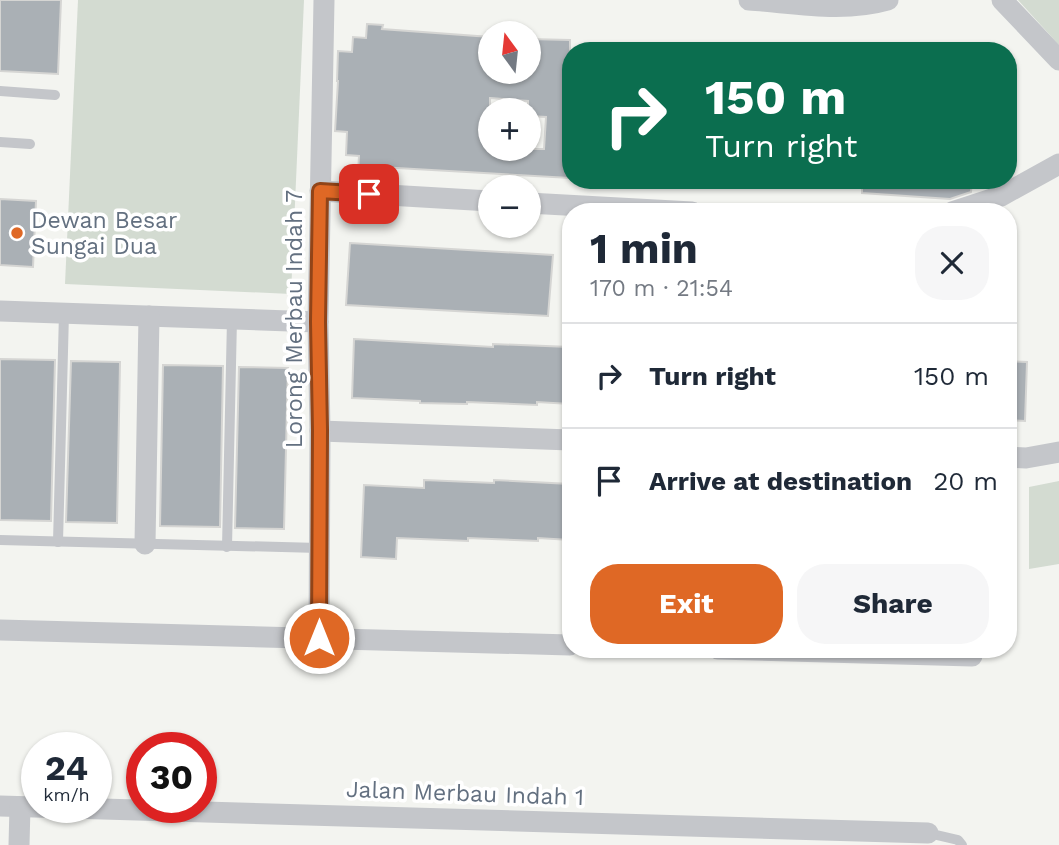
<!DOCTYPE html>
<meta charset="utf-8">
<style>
:root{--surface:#fff;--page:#f6f6f7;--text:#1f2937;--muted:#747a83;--line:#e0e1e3;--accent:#df6825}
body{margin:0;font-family:"Work Sans",sans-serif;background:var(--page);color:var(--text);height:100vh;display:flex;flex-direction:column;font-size:26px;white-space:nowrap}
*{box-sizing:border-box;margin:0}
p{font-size:23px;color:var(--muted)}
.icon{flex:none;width:38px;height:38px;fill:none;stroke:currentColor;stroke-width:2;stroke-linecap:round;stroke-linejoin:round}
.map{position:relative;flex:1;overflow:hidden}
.side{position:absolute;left:562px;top:203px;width:455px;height:455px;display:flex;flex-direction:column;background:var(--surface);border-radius:28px;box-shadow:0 2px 5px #0004}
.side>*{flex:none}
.top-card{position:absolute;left:562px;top:42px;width:455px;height:147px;border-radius:28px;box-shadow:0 2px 5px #0004;background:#0b6e4f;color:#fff;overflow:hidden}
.needle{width:46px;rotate:345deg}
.fabs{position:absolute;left:478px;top:21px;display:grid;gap:14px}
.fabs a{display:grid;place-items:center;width:63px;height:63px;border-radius:50%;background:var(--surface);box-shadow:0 2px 5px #0004;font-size:35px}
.speed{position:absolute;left:21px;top:732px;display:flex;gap:14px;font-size:35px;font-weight:700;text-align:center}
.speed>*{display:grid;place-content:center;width:91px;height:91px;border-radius:50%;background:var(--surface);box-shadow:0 2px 5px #0004;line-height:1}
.speed small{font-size:18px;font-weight:400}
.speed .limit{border:10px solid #d22;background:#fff;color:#111}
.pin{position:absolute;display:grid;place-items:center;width:60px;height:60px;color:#fff;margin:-30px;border-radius:14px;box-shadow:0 4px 10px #0006}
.me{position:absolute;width:77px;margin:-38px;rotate:0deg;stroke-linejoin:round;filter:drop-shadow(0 0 5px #0008)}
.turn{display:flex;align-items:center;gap:24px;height:147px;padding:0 28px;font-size:32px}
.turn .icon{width:91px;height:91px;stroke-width:2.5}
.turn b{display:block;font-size:49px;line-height:60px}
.round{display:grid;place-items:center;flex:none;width:74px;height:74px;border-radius:28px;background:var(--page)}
.overview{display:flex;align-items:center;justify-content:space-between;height:119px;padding:0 28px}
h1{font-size:42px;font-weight:700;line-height:52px}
.button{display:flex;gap:14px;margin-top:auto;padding:14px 28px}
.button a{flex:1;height:80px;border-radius:28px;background:var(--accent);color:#fff;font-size:28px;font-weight:700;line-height:80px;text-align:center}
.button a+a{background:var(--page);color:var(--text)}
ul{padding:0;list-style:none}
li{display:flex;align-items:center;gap:21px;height:105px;padding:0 28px;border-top:2px solid var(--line)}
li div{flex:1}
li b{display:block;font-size:26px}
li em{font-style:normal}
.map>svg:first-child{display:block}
.green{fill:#d3dbd1}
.building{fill:#aab0b5;stroke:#d5d5d3;stroke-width:2;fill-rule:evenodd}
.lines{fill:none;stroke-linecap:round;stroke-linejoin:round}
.lane{stroke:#c4c6ca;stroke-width:10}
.street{stroke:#c4c6ca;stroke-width:21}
.route-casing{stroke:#914418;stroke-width:18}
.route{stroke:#df6825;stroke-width:12}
.poi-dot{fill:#df6825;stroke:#fff;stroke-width:2.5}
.labels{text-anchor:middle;stroke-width:7;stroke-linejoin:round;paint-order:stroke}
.poi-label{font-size:23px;fill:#637080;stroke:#fff;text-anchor:start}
.street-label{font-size:23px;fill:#637080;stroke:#fff}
</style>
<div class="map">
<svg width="1059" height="845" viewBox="0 0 1059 845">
<rect width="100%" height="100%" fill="#f3f4f0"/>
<!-- green -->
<g class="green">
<polygon points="78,0 304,0 291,294 65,284"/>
<polygon points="1018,0 1059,0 1059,45"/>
<polygon points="1059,481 1059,564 1029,569 1029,487"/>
</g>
<!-- building -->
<g class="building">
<polygon points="0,0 61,0 58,74 0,71"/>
<path d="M 367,24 L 383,25 L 382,29 L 490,37 L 490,72 L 528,72 L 528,39 L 570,40 L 570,178 L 380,167 L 379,174 L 358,172 L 359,156 L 346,155 L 347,132 L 335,131 L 338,81 L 337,81 L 338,51 L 352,52 L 353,37 L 366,38 ZM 490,98 L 528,101 L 528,116 L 546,117 L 544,149 L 490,149 Z"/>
<polygon points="862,180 972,180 971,192 950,199 862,193"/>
<polygon points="0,199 36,201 33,267 0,265"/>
<polygon points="350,243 553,255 548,316 346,305"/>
<polygon points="354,339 493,347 493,344 570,347 570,404 537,402 537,405 467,402 467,404 420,403 420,401 352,398"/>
<polygon points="0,359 55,360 51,521 0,520"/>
<polygon points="71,361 120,362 117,523 66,522"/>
<polygon points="1008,361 1027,362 1025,421 1008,420"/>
<polygon points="163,365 223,366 220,527 160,526"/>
<polygon points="239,367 288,368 284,529 235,528"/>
<polygon points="424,480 494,483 494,480 570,484 570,540 538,538 538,541 468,538 468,541 397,538 396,559 361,557 364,485 424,488"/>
</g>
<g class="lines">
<!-- lane -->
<g class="lane">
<polyline points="0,91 55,95"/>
<polyline points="0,142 30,144"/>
<polyline points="0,540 319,548"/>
<polyline points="58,542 64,313"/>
<polyline points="227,547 232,319"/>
<polyline points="928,833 958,840 962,845"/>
</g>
<!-- street -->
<g class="street">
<path d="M 749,0 C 794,3 843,13 888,0"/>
<polyline points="1002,0 1059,60"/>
<polyline points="320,191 490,201"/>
<polyline points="528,203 692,212"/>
<polyline points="952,212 1001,196 1059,164"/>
<polyline points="0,311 318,322"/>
<polyline points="320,431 570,440"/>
<polyline points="1008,457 1026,458 1059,452"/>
<polyline points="145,544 149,316"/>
<polyline points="0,630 570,645"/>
<polyline points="319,638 320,431 318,322 324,0"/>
<polyline points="718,649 972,656"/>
<polyline points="0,806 928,833"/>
<polyline points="19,845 20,807"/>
</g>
</g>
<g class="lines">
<!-- route casing -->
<g class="route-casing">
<polyline id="route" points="319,638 320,430 318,322 320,191 369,194"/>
</g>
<!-- route -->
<use href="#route" class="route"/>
</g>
<!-- markers -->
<circle class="poi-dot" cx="17" cy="233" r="7"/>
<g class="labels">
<!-- poi labels -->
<g class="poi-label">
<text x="31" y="228">Dewan Besar<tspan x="31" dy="26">Sungai Dua</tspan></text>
</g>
<!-- street labels -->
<g class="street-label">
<text transform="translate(294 319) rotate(-90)" y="8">Lorong Merbau Indah 7</text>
<text transform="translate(465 793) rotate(2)" y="8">Jalan Merbau Indah 1</text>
</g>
</g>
</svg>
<div class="fabs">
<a><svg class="needle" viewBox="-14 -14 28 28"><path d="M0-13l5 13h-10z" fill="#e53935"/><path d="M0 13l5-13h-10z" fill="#747a83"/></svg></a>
<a>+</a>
<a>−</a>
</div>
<div class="speed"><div>24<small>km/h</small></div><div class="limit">30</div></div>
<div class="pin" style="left:369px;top:194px;background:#d93025"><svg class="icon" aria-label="arrive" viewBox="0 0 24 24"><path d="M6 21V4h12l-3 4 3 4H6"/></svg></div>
<svg class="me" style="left:319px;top:638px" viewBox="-20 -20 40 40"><circle r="17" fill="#df6825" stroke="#fff" stroke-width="3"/><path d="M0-11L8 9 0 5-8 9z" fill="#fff"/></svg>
<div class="top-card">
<div class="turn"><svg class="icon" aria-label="right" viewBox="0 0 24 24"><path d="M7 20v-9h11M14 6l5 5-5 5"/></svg><div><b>150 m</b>Turn right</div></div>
</div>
<section class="side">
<div class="overview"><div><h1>1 min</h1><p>170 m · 21:54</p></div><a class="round"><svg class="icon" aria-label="close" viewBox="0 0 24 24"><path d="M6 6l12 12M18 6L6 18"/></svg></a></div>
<ul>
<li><svg class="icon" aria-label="right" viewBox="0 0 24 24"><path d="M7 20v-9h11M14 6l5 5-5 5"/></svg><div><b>Turn right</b></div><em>150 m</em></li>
<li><svg class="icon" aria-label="arrive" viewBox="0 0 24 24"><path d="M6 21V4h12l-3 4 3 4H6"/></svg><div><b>Arrive at destination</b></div><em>20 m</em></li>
</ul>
<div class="button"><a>Exit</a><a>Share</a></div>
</section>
</div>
